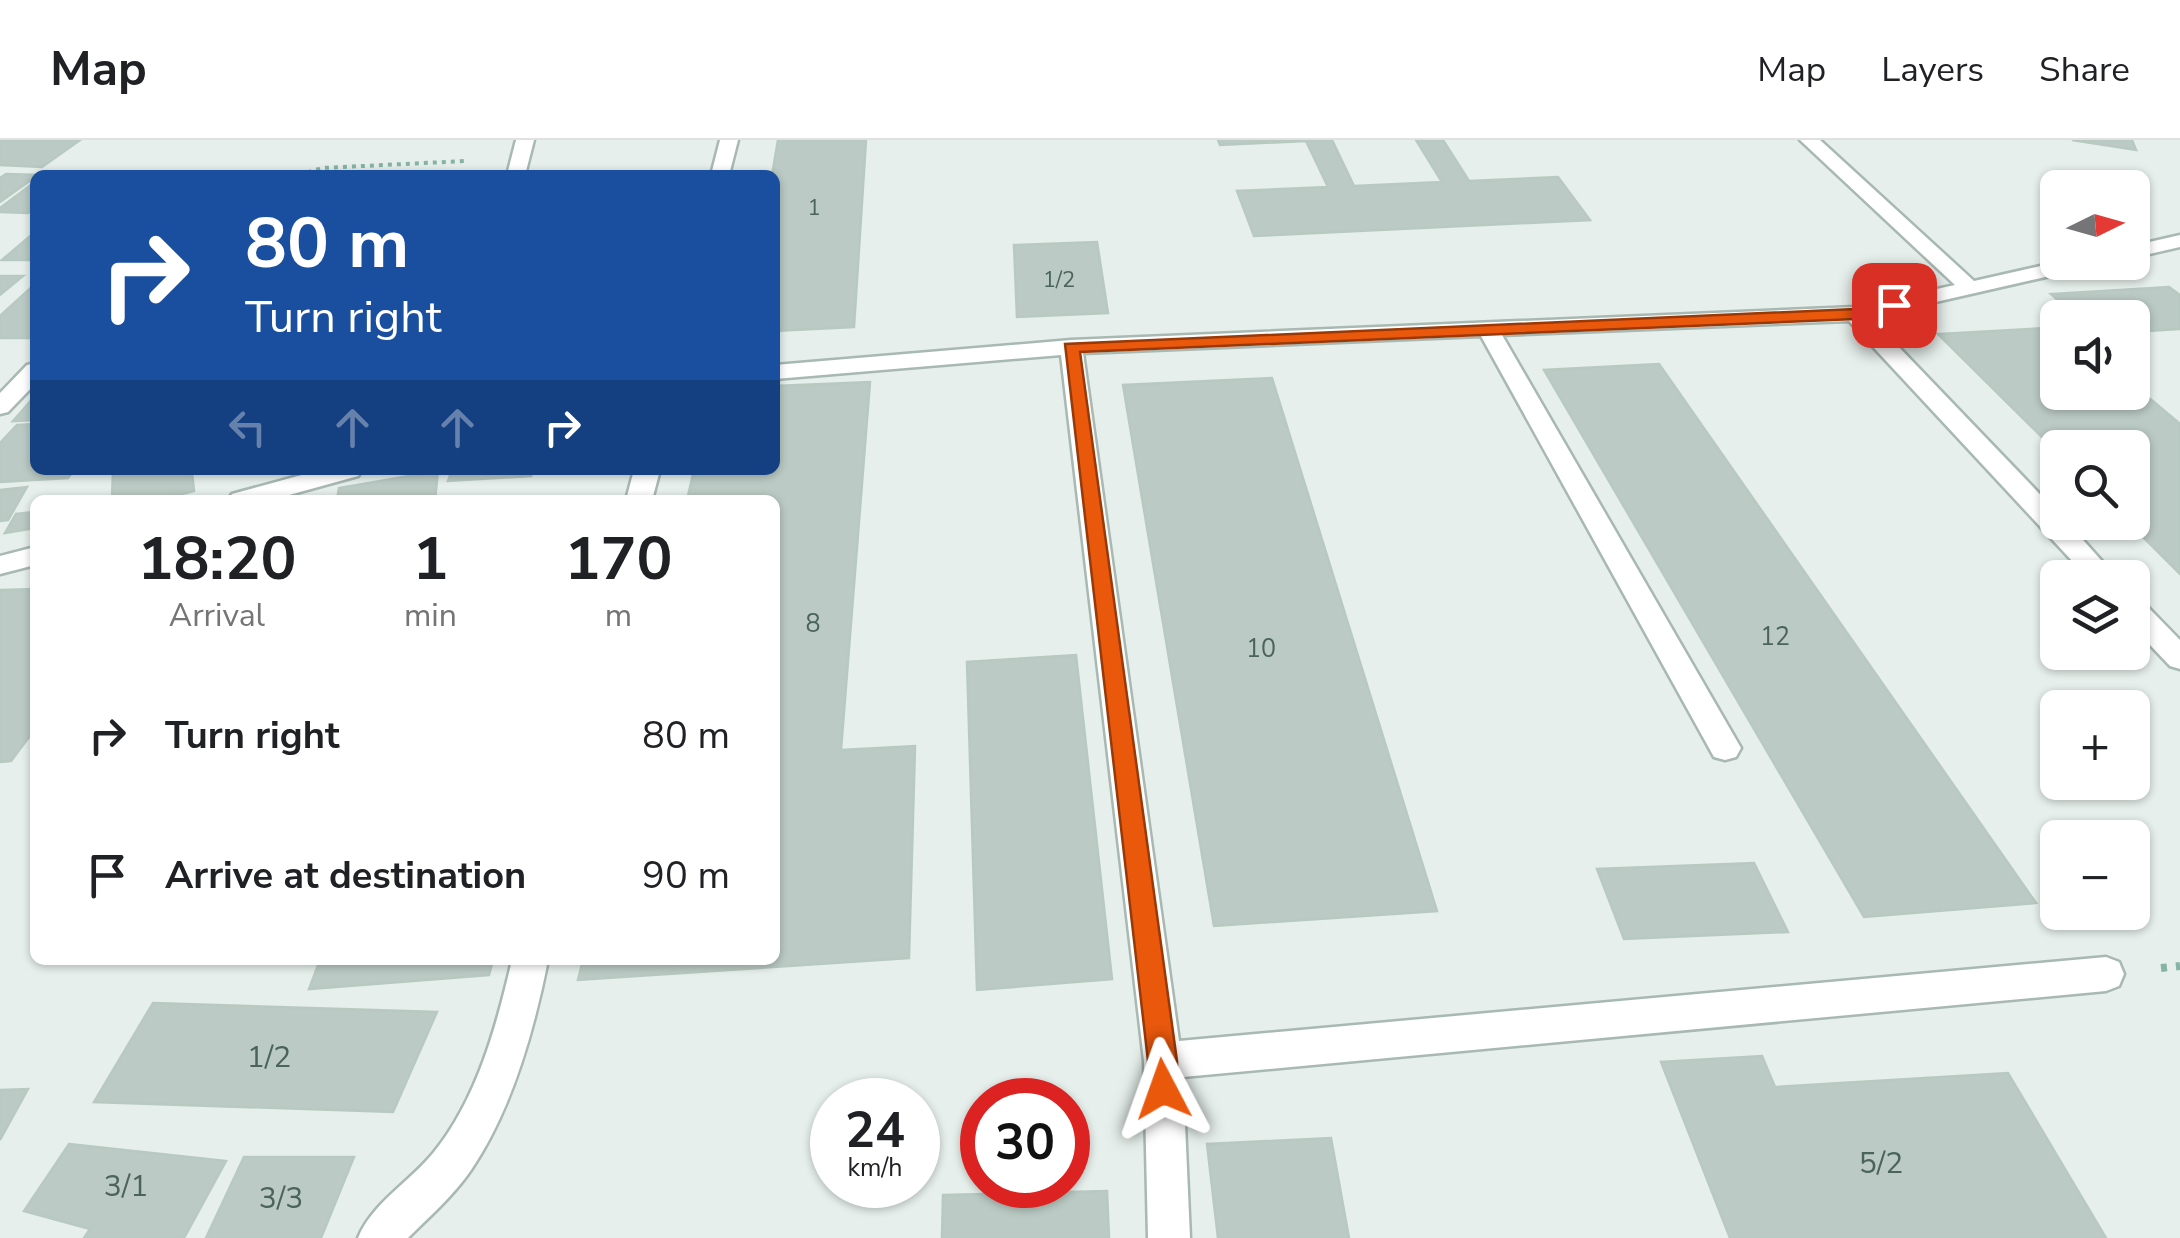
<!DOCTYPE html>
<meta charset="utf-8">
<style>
:root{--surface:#fff;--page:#f6f6f6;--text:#202124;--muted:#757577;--line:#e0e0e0}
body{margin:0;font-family:"Nunito Sans",sans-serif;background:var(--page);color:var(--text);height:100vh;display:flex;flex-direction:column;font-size:38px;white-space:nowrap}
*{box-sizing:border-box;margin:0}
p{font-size:32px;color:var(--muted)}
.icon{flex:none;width:55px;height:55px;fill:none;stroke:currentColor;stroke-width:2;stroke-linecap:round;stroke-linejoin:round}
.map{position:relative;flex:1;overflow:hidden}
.sheet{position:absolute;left:30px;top:355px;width:750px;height:470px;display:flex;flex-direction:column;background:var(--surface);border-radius:15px;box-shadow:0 2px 8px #0004}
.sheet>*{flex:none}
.top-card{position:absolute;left:30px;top:30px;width:750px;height:305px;border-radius:15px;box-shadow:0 2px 8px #0004;background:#1a4fa0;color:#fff;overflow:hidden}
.needle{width:65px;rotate:85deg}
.buttons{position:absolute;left:2040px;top:30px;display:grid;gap:20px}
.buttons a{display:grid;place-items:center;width:110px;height:110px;border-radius:15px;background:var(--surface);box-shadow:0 2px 8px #0004;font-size:50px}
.speed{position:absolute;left:810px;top:938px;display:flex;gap:20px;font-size:50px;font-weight:700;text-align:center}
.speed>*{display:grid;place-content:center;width:130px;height:130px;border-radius:50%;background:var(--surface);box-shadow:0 2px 8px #0004;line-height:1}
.speed small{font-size:25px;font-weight:400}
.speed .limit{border:15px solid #d22;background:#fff;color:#111}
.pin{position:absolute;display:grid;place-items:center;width:85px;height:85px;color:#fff;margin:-42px;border-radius:20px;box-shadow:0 5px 15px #0006}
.me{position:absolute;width:110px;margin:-55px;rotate:356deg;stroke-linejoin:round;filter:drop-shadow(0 0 8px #0008)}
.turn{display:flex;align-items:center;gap:35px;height:210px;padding:0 50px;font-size:45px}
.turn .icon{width:130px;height:130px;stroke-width:2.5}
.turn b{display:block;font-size:70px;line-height:85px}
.lanes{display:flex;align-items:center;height:95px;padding:0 50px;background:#0003;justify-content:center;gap:50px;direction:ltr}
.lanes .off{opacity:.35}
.eta{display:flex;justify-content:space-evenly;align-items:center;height:170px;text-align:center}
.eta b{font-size:60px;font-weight:700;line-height:70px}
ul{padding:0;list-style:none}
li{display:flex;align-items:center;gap:30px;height:140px;padding:0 50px}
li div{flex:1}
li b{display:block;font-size:38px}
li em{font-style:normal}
header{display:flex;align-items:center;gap:60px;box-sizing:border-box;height:140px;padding:0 50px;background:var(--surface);border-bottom:2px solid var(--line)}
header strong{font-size:48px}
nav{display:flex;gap:55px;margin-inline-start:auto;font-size:35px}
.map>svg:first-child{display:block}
.building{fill:#bbcac4;stroke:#b8c9c2;stroke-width:2.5}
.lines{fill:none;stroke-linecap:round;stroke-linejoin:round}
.minor-casing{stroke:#a8b8b2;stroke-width:5}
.path-far1{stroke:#86b3a5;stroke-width:4;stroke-dasharray:4 5;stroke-linecap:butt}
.path{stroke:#86b3a5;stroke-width:8;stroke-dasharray:6 9;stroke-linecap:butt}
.minor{fill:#fff;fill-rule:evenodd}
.route{fill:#ea580c;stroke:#983908;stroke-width:2.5}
.labels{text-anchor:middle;stroke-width:8;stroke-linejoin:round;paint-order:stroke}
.far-number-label{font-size:22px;fill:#4a645c}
.number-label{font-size:25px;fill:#4a645c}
.near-number-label{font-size:30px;fill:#4a645c}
</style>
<header>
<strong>Map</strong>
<nav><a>Map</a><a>Layers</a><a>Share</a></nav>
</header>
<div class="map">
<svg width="2180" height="1098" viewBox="0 0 2180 1098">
<rect width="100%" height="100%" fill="#e6efeb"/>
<!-- building -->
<g class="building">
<polygon points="0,0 80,0 42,27 0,25"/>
<polygon points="778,0 866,0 854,187 775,191 775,35 772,35"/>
<polygon points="1218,0 1332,0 1354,46 1442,42 1416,0 1443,0 1469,41 1558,37 1590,80 1254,96 1237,51 1328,47 1306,1 1220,5"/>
<polygon points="2072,0 2132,0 2136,10"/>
<polygon points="6,34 38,35 0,62 0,38"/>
<polygon points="35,42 35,68 28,73 0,72 0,68"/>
<polygon points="35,92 35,120 2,120"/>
<polygon points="1097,102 1108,173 1017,177 1014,105"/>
<polygon points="0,136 23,136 0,155"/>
<polygon points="35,144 35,194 31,198 0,198 0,176"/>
<polygon points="2169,147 2180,155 2180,189 2132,192 2132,178 2078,178 2051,154"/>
<polygon points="2046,188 2058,198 2058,252 2142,252 2180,284 2180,434 2128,382 2132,382 2132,308 2058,308 2058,313 1938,194"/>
<polygon points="1659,224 2036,763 1864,777 1544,230"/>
<polygon points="1272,238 1437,771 1214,786 1123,245"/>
<polygon points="870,242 841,610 915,606 909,818 578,840 583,820 775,820 775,360 687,360 694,330 775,330 775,246"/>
<polygon points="35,256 35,280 13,281"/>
<polygon points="35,284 35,330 74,330 68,338 0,342 0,303 17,285"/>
<polygon points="113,330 202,330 192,333 194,351 158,360 112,360"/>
<polygon points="452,330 533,330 531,336 448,341"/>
<polygon points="438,331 435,360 337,360 339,348"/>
<polygon points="27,347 8,380 0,381 0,350"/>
<polygon points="35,372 35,388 5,393 16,374"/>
<polygon points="35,449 35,589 11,621 0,622 0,450"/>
<polygon points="1076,515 1112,839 977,850 967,522"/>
<polygon points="1754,723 1788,792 1624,799 1597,729"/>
<polygon points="320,820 493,820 489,835 309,849"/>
<polygon points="153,863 437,872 393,972 94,962"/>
<polygon points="1762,916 1775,947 2008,933 2106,1098 1730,1098 1661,922"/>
<polygon points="28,949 0,1000 0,950"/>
<polygon points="1331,998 1349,1098 1218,1098 1207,1004"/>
<polygon points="69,1004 226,1021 184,1098 84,1098 90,1089 24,1071"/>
<polygon points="244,1017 354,1017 321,1098 206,1098"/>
<polygon points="1107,1051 1109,1098 942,1098 943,1055"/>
</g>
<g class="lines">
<!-- minor casing -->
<g class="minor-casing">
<g id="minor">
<polygon points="516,0 534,0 525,35 507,35"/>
<polygon points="720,0 738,0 729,35 711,35"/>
<polygon points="1800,0 1820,0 1974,141 2058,122 2095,122 2085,128 1870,177 2058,373 2058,382 2067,382 2117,438 2088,438 1849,181 1502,195 1741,608 1736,617 1725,620 1714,617 1481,196 1083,213 1179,901 2106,817 2119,822 2124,834 2119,846 2106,851 1183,937 1190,1098 1148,1098 1144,921 1061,215 775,239 775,225 1071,200 1855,167 1955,145"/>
<polygon points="2180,95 2180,107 2132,118 2132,106"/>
<polygon points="35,223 35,244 8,272 0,274 0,253 27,225"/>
<polygon points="320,330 362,330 358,336 271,360 228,360 232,354"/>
<polygon points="634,330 660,330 652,360 626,360"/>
<polygon points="35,407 35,425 0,434 0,416"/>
<polygon points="2132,458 2142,461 2180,500 2180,529 2170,526 2132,486"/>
<path d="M 512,820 L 548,820 C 534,890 512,970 471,1030 C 454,1055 430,1076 408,1098 L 358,1098 C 372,1063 411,1041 434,1012 C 477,959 497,885 512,820 Z"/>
</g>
</g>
<!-- path-far1 -->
<polyline class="path-far1" points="299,35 322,28 466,21"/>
<!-- path -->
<polyline class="path" points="2161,828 2180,826"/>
<!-- minor -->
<use href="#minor" class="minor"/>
</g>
<!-- route -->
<polygon class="route" points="1894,160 1902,165 1899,169 1855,179 1080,212 1177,921 1178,949 1173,959 1163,964 1153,959 1148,949 1148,921 1065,204 1855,169"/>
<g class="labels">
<!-- far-number labels -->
<g class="far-number-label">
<text x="814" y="75">1</text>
<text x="1059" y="147">1/2</text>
</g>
<!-- number labels -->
<g class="number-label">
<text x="813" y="492">8</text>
<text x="1775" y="505">12</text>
<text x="1261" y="517">10</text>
</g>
<!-- near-number labels -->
<g class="near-number-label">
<text x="269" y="927">1/2</text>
<text x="1881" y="1033">5/2</text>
<text x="126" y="1056">3/1</text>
<text x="281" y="1068">3/3</text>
</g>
</g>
</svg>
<div class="buttons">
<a><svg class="needle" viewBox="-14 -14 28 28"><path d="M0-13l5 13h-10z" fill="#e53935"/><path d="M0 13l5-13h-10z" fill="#757577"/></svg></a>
<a><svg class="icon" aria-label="sound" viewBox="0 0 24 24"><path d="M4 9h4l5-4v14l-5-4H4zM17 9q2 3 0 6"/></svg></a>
<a><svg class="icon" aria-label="search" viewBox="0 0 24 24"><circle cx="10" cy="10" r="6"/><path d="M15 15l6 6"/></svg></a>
<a><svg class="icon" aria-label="layers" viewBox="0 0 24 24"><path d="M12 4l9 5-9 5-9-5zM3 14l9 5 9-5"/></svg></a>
<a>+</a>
<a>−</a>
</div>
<div class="speed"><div>24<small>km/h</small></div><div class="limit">30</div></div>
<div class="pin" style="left:1894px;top:165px;background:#d93025"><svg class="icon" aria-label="arrive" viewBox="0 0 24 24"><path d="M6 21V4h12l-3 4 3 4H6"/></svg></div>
<svg class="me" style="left:1163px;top:949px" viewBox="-20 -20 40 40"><path d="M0-17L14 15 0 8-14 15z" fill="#ea580c" stroke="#fff" stroke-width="4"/></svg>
<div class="top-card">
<div class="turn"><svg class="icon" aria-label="right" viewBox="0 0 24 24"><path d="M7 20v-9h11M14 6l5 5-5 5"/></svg><div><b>80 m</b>Turn right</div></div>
<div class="lanes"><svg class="icon off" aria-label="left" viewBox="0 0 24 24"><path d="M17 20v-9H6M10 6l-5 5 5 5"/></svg><svg class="icon off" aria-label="ahead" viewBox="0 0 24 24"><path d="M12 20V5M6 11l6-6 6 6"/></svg><svg class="icon off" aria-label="ahead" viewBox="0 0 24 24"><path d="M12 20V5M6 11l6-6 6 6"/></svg><svg class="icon" aria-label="right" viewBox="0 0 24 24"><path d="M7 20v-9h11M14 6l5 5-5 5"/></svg></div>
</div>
<section class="sheet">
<div class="eta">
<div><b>18:20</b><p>Arrival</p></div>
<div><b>1</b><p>min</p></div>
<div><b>170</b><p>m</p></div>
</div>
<ul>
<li><svg class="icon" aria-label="right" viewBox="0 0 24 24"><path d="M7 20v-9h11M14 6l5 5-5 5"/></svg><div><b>Turn right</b></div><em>80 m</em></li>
<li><svg class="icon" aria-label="arrive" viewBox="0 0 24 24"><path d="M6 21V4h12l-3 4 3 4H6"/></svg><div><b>Arrive at destination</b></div><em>90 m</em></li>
</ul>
</section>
</div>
